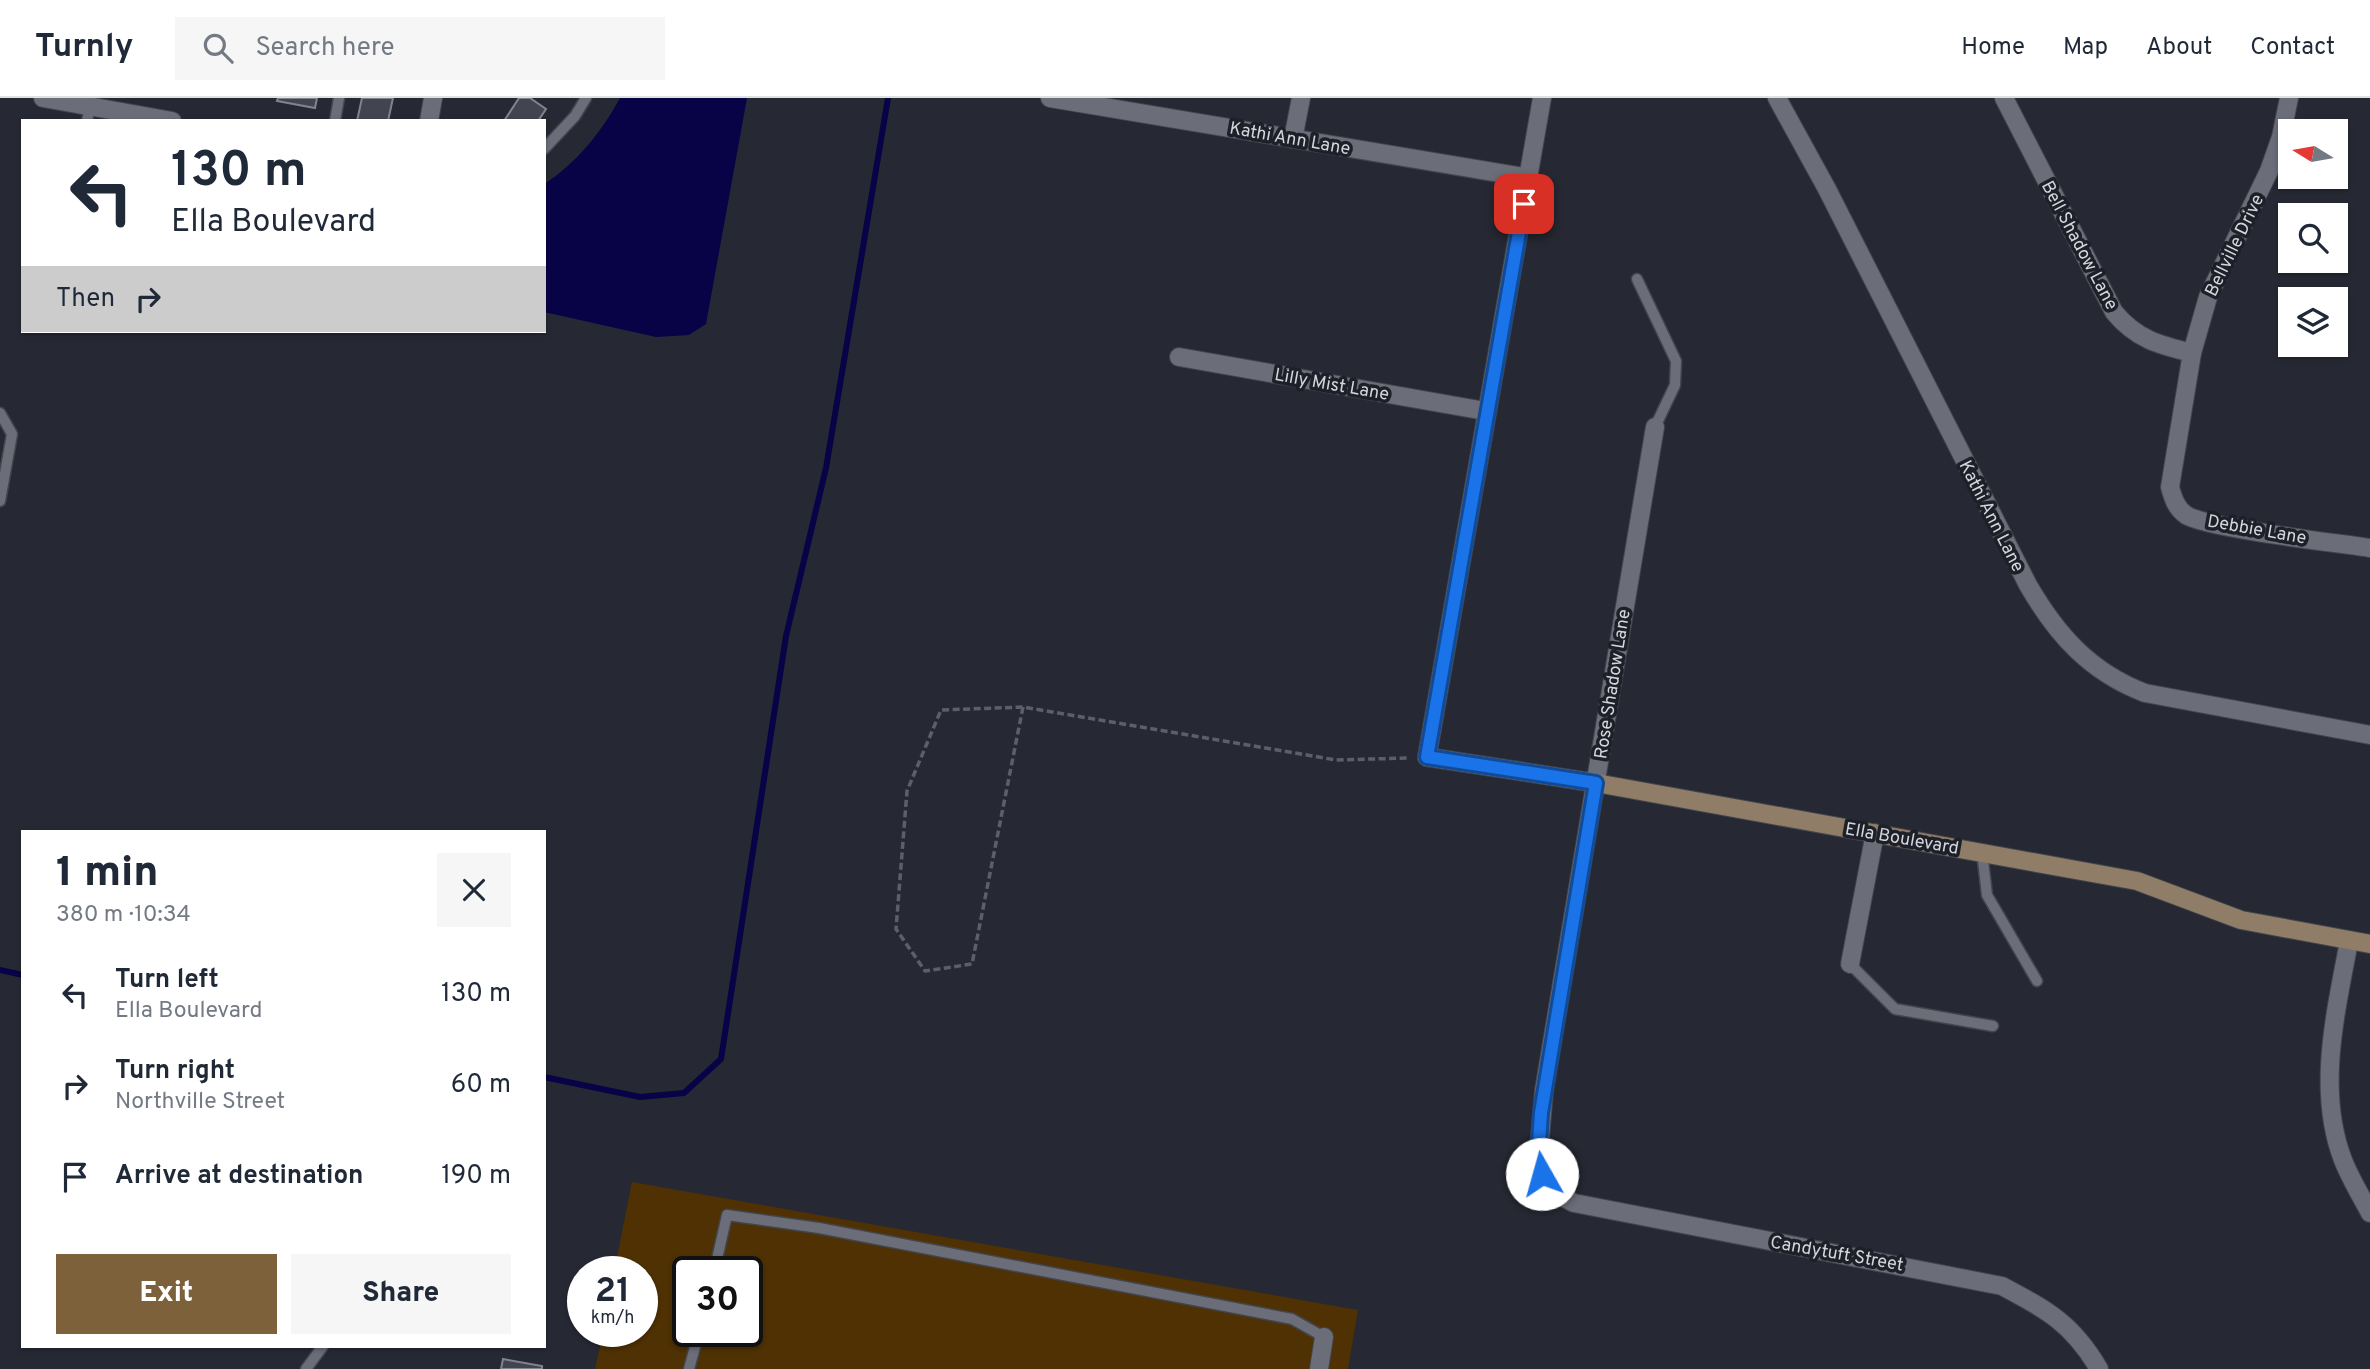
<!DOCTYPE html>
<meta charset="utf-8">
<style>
:root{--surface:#fff;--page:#f6f6f7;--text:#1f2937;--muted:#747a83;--line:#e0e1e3;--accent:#7d613b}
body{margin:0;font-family:Overpass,sans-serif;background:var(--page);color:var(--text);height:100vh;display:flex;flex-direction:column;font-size:26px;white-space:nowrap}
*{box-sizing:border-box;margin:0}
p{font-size:23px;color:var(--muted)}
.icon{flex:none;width:38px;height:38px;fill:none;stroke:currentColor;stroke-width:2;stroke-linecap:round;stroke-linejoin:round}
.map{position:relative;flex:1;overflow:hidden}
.side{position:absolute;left:21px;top:732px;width:525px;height:518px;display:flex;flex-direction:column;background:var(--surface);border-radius:0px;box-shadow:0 2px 5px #0004}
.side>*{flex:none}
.guide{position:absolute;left:21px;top:21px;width:525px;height:214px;border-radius:0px;box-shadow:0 2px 5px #0004;background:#fff;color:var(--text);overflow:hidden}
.needle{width:46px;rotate:281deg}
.fabs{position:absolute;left:2278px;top:21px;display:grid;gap:14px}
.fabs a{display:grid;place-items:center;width:70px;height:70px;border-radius:0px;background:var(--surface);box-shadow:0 2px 5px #0004;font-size:35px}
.speed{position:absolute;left:567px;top:1158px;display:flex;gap:14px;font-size:35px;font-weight:700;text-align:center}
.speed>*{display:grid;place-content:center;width:91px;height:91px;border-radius:50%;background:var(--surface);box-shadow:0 2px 5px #0004;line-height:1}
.speed small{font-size:18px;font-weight:400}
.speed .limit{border:4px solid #111;border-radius:10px;background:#fff;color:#111}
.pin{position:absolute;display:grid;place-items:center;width:60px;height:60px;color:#fff;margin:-30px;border-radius:14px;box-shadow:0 4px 10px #0006}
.me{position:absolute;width:77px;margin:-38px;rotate:353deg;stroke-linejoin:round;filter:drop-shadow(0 0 5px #0008)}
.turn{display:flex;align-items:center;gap:24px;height:147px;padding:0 35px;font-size:32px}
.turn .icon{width:91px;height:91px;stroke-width:2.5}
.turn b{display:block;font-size:49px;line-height:60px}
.then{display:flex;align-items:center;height:66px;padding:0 35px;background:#0003;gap:14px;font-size:26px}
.round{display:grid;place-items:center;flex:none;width:74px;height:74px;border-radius:0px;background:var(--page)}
.headline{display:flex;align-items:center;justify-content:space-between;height:119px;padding:0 35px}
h1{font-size:42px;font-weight:800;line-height:52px}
.cta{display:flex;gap:14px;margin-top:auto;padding:14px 35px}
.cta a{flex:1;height:80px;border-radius:0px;background:var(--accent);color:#fff;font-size:28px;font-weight:800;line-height:80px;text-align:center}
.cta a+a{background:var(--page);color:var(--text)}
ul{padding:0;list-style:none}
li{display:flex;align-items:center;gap:21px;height:91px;padding:0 35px}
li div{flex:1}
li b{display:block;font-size:26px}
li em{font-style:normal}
header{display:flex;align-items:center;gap:42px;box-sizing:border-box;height:98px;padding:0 35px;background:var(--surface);border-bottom:2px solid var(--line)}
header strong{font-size:33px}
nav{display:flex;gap:38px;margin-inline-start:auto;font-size:24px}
.search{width:490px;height:63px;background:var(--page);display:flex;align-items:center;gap:18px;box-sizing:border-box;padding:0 24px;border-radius:0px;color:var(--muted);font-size:26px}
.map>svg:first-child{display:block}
.green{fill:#4f3104;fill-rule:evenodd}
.water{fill:#080247}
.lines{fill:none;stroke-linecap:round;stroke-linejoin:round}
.stream{stroke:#080247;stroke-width:6}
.building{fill:#42454f;stroke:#818490;stroke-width:2}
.lane-casing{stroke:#42454c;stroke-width:13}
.street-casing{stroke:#42454c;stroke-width:20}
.secondary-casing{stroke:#42454c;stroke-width:20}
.path{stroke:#5c5f67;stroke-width:3.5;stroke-dasharray:7 3.5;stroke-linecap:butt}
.lane{stroke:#6b6e79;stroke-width:10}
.street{stroke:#6b6e79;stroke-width:18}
.secondary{stroke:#907d67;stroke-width:18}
.route-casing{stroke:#114b97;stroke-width:18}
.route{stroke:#1a73e8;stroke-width:12}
.labels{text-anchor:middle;stroke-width:7;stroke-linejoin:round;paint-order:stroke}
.street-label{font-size:18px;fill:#d4d6dc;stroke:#1d2029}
</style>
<header>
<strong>Turnly</strong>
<div class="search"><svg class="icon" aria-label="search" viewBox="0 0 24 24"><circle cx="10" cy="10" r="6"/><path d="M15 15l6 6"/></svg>Search here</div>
<nav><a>Home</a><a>Map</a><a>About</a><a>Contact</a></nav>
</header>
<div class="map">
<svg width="2370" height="1271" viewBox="0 0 2370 1271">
<rect width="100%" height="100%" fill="#262933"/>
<!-- green -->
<path class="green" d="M 632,1084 L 1358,1212 L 1348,1271 L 595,1271 L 603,1234 L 642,1234 L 642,1174 L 614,1174 ZM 688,1174 L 747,1174 L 747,1234 L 688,1234 Z"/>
<!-- water -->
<path class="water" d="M 620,0 L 747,0 L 706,226 L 689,237 L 656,239 L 544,214 L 544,86 C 575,67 603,32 620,0 Z"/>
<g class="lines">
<!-- stream -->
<g class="stream">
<polyline points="0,872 23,877"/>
<polyline points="544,979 640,999 684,995 721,961 786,538 826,370 888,0"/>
</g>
</g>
<!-- building -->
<g class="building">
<polygon points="278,0 317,0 315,10 277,3"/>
<polygon points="362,0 393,0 388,23 357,23"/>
<polygon points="519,0 530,0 546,11 538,23 504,23"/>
<polygon points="503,1261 542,1268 542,1271 501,1271"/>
</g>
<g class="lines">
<!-- lane casing -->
<g class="lane-casing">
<g id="lane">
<polyline points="87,23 90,8"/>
<polyline points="335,23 339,0"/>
<polyline points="544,51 575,18 586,0"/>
<polyline points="1637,181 1676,263 1675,287 1655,329"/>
<polyline points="0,315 12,336 0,403"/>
<polyline points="1982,754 1987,797 2037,883"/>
<polyline points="1850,866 1895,911 1993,928"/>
<polyline points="714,1174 727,1117 819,1130 1292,1221 1324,1239"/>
<polyline points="306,1271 323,1248"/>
<polyline points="689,1271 699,1234"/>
</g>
</g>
<!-- street casing -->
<g class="street-casing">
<g id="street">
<polyline points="43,0 172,23"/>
<polyline points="1050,0 1529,80"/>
<path d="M 1777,0 L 1827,91 L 2028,487 C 2057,537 2090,574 2145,595 L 2370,637"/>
<path d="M 2004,0 L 2114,214 C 2136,241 2159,247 2192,255"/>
<path d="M 2289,0 L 2281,39 L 2269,73 L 2208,199 L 2192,255 L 2170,389 C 2173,400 2176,410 2186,417 C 2206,430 2338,445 2370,450"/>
<polyline points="429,23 433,0"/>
<polyline points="1293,41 1301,0"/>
<polyline points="1179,259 1485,313"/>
<path d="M 1655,329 L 1544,993 L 1538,1062 L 1547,1091 L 1574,1105 L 2002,1188 C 2047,1212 2072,1225 2099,1271"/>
<polyline points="1427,659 1542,0"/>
<path d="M 2349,843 C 2336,914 2316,992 2343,1062 C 2350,1080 2361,1098 2370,1115"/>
<polyline points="1850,866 1875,735"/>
<polyline points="1319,1271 1324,1239"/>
</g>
</g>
<!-- secondary casing -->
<g class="secondary-casing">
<polyline id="secondary" points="1427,659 1596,685 2137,783 2241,822 2370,846"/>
</g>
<!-- path -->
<polyline class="path" points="1023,609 972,866 925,873 896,831 907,693 941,612 1023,609 1336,662 1409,660"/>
<!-- lane -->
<use href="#lane" class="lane"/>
<!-- street -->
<use href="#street" class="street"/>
<!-- secondary -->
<use href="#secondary" class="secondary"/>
</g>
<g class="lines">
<!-- route casing -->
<g class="route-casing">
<polyline id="route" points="1524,106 1427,659 1596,685 1541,1015 1538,1062 1542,1076"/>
</g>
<!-- route -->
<use href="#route" class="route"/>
</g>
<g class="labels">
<!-- street labels -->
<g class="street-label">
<text transform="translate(1290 40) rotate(10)" y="6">Kathi Ann Lane</text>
<text transform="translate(2080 147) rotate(62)" y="6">Bell Shadow Lane</text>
<text transform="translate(2234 147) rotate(-64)" y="6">Bellville Drive</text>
<text transform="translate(1332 286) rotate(10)" y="6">Lilly Mist Lane</text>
<text transform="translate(1992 418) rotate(63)" y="6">Kathi Ann Lane</text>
<text transform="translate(2257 431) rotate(10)" y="6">Debbie Lane</text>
<text transform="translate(1612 586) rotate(-81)" y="6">Rose Shadow Lane</text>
<text transform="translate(1902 740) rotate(10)" y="6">Ella Boulevard</text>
<text transform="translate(1837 1155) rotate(10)" y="6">Candytuft Street</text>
</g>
</g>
</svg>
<div class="fabs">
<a><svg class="needle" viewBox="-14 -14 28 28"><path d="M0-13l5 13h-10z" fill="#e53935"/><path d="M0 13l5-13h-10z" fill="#747a83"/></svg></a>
<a><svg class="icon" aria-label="search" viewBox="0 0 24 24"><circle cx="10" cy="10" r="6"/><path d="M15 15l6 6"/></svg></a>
<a><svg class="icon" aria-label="layers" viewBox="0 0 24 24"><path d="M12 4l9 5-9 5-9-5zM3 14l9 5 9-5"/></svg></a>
</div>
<div class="speed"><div>21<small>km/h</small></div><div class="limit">30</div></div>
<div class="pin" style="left:1524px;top:106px;background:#d93025"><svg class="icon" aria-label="arrive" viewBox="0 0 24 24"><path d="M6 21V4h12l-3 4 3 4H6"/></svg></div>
<svg class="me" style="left:1542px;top:1076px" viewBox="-20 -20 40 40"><circle r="19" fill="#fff"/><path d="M0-13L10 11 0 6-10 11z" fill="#1a73e8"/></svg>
<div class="guide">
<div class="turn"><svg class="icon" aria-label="left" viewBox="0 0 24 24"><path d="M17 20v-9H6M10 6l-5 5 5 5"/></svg><div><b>130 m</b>Ella Boulevard</div></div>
<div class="then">Then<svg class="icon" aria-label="right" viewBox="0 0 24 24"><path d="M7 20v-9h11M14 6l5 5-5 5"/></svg></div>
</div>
<section class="side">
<div class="headline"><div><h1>1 min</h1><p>380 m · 10:34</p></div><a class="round"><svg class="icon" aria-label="close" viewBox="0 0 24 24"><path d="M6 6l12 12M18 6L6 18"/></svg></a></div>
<ul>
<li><svg class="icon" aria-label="left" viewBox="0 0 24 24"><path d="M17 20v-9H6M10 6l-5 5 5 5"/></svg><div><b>Turn left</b><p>Ella Boulevard</p></div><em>130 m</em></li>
<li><svg class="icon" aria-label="right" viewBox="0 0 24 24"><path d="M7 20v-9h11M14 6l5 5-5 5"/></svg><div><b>Turn right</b><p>Northville Street</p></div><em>60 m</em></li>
<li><svg class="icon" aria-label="arrive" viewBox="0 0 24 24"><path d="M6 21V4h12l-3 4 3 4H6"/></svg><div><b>Arrive at destination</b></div><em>190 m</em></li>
</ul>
<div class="cta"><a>Exit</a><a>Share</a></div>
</section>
</div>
